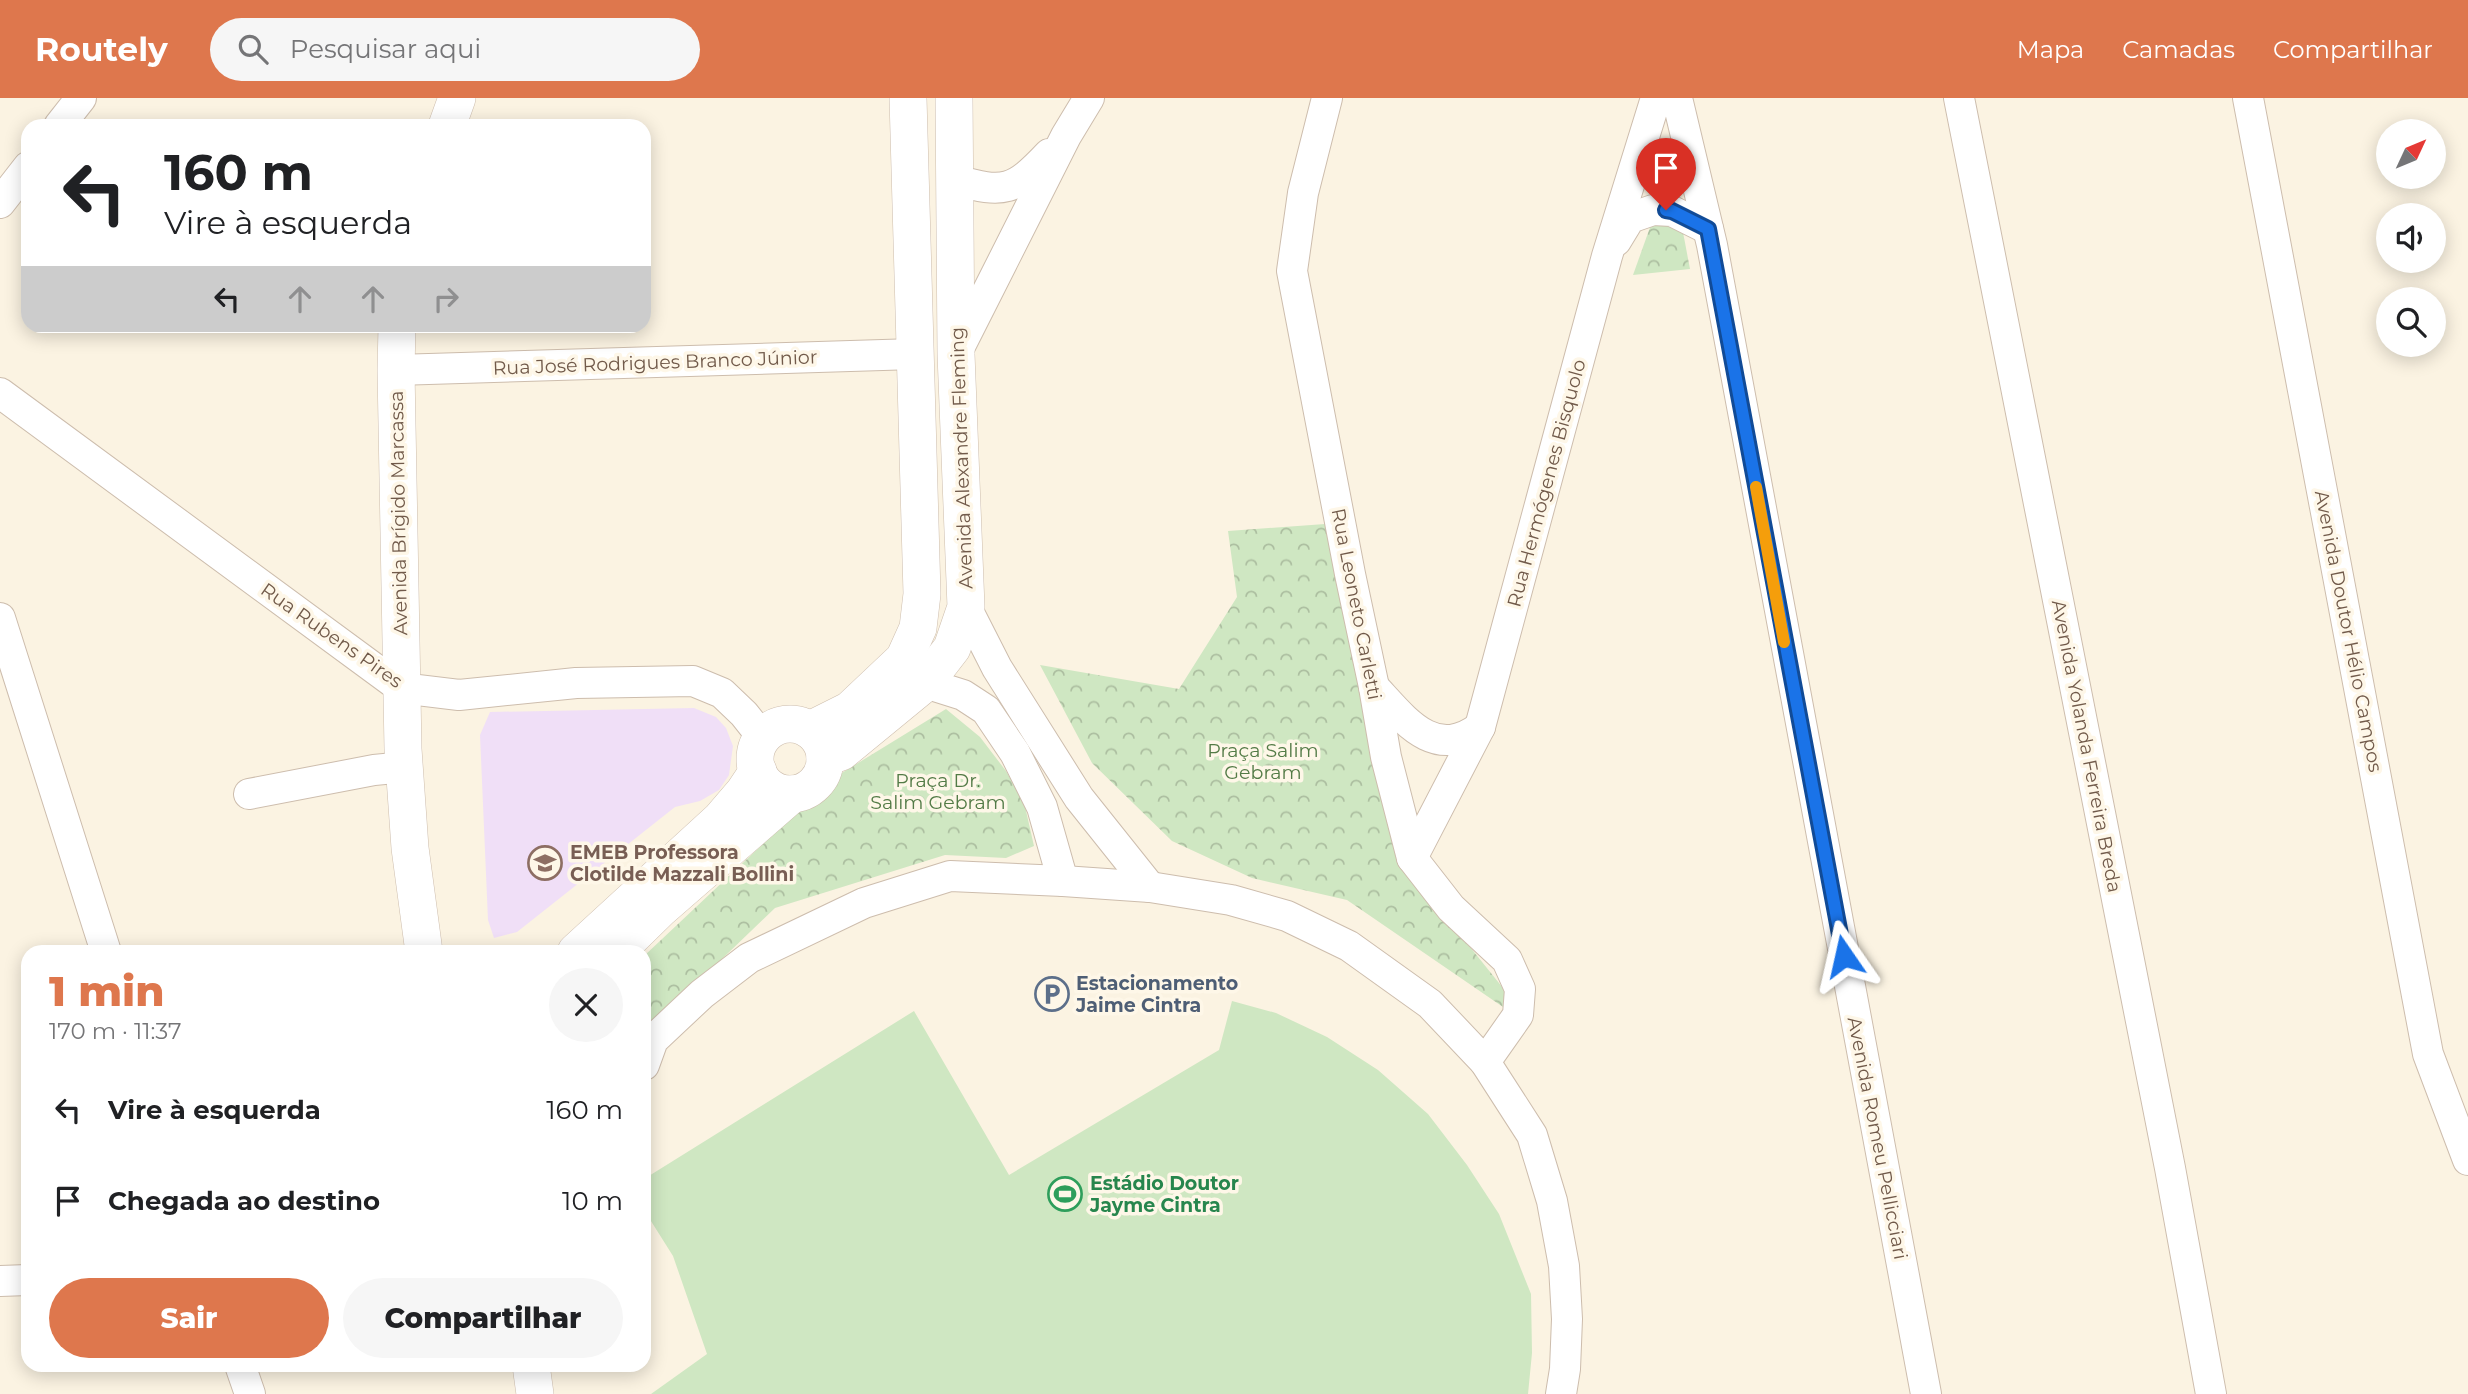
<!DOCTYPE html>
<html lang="pt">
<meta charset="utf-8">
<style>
:root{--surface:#fff;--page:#f6f6f6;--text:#202124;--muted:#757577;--accent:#de774d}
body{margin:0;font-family:Montserrat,sans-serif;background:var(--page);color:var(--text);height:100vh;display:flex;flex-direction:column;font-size:26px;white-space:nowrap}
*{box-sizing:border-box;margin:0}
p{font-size:23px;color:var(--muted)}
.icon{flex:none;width:38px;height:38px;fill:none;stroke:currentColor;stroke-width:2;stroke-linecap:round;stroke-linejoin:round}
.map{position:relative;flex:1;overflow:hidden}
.side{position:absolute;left:21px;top:847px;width:630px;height:427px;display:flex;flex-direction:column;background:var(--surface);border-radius:21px;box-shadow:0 4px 18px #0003}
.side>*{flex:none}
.hud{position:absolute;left:21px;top:21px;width:630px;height:214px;border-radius:21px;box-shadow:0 4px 18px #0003;background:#fff;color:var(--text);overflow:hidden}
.needle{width:46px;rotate:46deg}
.buttons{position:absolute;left:2376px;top:21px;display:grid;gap:14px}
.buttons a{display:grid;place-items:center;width:70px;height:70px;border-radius:50%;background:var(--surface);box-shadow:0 4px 18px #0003;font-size:35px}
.pin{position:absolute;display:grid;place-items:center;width:60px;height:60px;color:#fff;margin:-72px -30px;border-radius:50% 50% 50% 0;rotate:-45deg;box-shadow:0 0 7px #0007}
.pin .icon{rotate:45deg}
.me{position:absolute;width:77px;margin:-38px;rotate:349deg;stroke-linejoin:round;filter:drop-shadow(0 0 5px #0008)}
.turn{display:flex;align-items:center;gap:24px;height:147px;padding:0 28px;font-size:32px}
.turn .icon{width:91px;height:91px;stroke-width:2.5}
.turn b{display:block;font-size:49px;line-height:60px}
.lanes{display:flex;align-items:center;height:66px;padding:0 28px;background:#0003;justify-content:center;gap:35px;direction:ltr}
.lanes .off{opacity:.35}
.round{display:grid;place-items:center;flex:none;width:74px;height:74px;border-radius:37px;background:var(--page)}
.summary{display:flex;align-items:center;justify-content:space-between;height:119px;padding:0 28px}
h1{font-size:42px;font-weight:800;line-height:52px;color:var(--accent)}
.button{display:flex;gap:14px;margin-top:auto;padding:14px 28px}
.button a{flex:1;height:80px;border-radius:42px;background:var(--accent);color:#fff;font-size:28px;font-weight:800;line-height:80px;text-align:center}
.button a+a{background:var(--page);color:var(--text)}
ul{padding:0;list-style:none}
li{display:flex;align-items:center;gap:21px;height:91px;padding:0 28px}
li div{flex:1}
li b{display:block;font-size:26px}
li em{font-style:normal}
header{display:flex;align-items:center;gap:42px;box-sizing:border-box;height:98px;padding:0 35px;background:var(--accent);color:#fff}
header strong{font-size:33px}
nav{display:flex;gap:38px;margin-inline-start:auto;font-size:24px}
.search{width:490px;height:63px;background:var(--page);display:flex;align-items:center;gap:18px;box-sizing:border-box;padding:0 24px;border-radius:38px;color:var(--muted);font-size:26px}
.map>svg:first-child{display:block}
.education{fill:#f0dff7}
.forest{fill:url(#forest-crowns)}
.pitch{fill:#cfe7c2}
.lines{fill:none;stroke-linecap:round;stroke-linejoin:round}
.minor-casing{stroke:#cdbdad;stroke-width:32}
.tertiary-casing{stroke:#cdbdad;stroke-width:38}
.minor{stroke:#fff;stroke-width:30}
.tertiary{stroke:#fff;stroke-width:37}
.route-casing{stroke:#114b97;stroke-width:18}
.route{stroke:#1a73e8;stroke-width:12}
.slow{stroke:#f59e0b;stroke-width:12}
.labels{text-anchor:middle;stroke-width:7;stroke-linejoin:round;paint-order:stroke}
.street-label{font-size:19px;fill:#715a4a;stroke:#fef7e8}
.park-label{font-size:19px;fill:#537b46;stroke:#fef7e8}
.education-label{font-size:19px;font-weight:bold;fill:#785e54;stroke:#fef7e8;text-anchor:start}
.service-label{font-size:19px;font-weight:bold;fill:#4e5e75;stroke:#fef7e8;text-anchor:start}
.leisure-label{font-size:19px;font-weight:bold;fill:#27864d;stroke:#fef7e8;text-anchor:start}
</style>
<header>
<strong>Routely</strong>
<div class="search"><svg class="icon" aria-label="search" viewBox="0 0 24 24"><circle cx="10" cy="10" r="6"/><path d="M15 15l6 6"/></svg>Pesquisar aqui</div>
<nav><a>Mapa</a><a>Camadas</a><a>Compartilhar</a></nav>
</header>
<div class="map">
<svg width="2468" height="1296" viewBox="0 0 2468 1296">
<defs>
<pattern id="forest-crowns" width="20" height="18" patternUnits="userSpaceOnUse" patternTransform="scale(1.75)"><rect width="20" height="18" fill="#cfe7c2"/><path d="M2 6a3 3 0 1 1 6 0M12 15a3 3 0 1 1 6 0" fill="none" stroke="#acbea0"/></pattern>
</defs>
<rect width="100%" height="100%" fill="#fbf3e2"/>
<!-- education -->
<polygon class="education" points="694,610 716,619 726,630 733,648 729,677 719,692 700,703 675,709 517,834 494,840 488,822 480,637 490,614"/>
<!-- forest -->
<g class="forest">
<polygon points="1653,121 1682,129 1690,171 1633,177"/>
<polygon points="1325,426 1393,728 1405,768 1511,900 1511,906 1503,909 1347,802 1252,780 1172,743 1092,665 1040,567 1179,591 1237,499 1228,433"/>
<polygon points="946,611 980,639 1006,673 1024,704 1034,748 1006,760 945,757 775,810 644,936 644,858 832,681"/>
</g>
<!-- pitch -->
<polygon class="pitch" points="1232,903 1276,915 1327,939 1378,972 1428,1016 1467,1067 1499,1116 1531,1196 1532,1255 1528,1296 651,1296 707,1256 673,1158 644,1112 644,1081 914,913 1009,1077 1219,952"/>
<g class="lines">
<!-- minor casing -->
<g class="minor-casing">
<g id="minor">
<polyline points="1327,0 1303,95 1292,173 1350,476 1374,589 1386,659 1412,760 1451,810 1507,862 1520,891 1518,917 1485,964"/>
<polyline points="1677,0 1712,147 1926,1296"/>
<polyline points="1959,0 2170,1070 2211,1296"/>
<polyline points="2248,0 2428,956 2468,1062"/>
<polyline points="59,28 81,0"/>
<path d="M 955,82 C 1005,96 1014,93 1049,56"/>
<polyline points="0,105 28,69"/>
<polyline points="1616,143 1630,120 1653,112 1672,113 1708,131"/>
<polyline points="956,256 1066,38 1089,0"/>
<polyline points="396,272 915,256"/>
<polyline points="0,295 401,590 459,597 576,585 693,583 722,595 744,616 763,640"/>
<polyline points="966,509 997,570 1079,700 1150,789"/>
<polyline points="0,520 106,854"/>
<polyline points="925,585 963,597 986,612 1015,655 1042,709 1063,783"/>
<path d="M 1374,589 C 1404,621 1434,664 1480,629"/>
<polyline points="249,696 374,672 405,669"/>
<polyline points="1412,760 1480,629 1607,158 1656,0"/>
<polyline points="644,967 653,942 702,896 749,860 864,805 950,778 1063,783 1150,789 1231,802 1287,818 1349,848 1430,906 1485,964 1532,1037 1552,1103 1564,1168 1567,1221 1565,1271 1561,1296"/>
<polyline points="0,1183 28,1182"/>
<polyline points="240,1267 250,1296"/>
</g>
</g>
<!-- tertiary casing -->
<g class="tertiary-casing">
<g id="tertiary">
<polyline points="447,28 457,0"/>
<polyline points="397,228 396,272 403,651 410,750 424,854"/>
<circle cx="790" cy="661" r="35"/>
<polyline points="810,632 850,612 904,561 918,530 922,496 908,0"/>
<polyline points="825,660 841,654 925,585 952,550 966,509 956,256 954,0"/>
<polyline points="576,854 720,722 744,694 758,673"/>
<polyline points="616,854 660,811 792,696"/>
<polyline points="531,1267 535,1296"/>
</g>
</g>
<!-- minor -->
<use href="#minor" class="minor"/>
<!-- tertiary -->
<use href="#tertiary" class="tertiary"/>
</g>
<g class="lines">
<!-- route casing -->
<g class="route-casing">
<polyline id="route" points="1666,112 1672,113 1708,131 1844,858"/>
</g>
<!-- route -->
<use href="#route" class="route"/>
<!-- slow -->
<polyline class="slow" points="1756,389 1784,544"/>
</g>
<!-- icons -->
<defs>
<g id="school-ring" transform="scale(1.75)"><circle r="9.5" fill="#fef7e8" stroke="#8d6e63" stroke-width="1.5"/><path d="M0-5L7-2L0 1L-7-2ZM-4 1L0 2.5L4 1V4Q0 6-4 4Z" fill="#8d6e63"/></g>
<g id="parking-ring" transform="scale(1.75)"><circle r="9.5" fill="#fef7e8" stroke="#5c6f8a" stroke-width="1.5"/><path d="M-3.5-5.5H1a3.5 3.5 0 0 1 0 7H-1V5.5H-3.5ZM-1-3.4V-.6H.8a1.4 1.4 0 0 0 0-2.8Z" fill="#5c6f8a"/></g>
<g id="stadium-ring" transform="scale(1.75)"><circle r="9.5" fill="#fef7e8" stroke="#2e9e5b" stroke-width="1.5"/><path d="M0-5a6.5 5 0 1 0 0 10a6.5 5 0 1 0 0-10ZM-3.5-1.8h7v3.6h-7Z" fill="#2e9e5b"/></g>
</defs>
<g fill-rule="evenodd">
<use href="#school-ring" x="545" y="765"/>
<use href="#parking-ring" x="1052" y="896"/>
<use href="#stadium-ring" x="1065" y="1096"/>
</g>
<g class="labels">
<!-- street labels -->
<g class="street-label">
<text transform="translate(655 264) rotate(-2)" y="7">Rua José Rodrigues Branco Júnior</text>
<text transform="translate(961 360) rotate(-92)" y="7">Avenida Alexandre Fleming</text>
<text transform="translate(1546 385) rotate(-75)" y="7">Rua Hermógenes Bisquolo</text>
<text transform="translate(398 415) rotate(-91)" y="7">Avenida Brígido Marcassa</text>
<text transform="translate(1357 506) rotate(79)" y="7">Rua Leoneto Carletti</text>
<text transform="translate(2349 533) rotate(79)" y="7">Avenida Doutor Hélio Campos</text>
<text transform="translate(332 537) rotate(35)" y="7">Rua Rubens Pires</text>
<text transform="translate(2087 648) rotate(79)" y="7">Avenida Yolanda Ferreira Breda</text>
<text transform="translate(1878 1040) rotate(79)" y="7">Avenida Romeu Pellicciari</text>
</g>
<!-- park labels -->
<g class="park-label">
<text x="1263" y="659">Praça Salim<tspan x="1263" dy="22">Gebram</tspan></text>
<text x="938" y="689">Praça Dr.<tspan x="938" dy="22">Salim Gebram</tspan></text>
</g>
<!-- education labels -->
<g class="education-label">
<text x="570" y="761">EMEB Professora<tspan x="570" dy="22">Clotilde Mazzali Bollini</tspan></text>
</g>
<!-- service labels -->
<g class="service-label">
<text x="1076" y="892">Estacionamento<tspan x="1076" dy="22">Jaime Cintra</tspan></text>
</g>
<!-- leisure labels -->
<g class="leisure-label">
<text x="1090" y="1092">Estádio Doutor<tspan x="1090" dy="22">Jayme Cintra</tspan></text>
</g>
</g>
</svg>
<div class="buttons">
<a><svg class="needle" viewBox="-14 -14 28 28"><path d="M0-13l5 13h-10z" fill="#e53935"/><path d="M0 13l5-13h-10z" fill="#757577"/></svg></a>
<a><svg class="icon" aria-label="sound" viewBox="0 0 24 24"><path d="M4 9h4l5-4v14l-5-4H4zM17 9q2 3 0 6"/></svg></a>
<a><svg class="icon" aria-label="search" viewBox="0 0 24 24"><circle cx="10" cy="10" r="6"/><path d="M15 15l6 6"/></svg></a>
</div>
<div class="pin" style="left:1666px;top:112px;background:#d93025"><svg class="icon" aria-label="arrive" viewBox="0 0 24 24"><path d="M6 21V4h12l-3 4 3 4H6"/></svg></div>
<svg class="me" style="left:1844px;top:858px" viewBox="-20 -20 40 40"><path d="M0-17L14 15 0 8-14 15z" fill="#1a73e8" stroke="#fff" stroke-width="4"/></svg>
<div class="hud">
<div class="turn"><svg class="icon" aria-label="left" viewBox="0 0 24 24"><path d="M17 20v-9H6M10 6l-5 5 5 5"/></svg><div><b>160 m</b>Vire à esquerda</div></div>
<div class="lanes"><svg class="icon" aria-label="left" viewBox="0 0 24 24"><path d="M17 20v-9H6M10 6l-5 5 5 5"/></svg><svg class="icon off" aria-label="ahead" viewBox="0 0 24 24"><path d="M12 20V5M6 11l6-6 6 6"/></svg><svg class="icon off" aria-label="ahead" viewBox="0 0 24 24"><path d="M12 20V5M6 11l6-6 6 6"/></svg><svg class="icon off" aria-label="right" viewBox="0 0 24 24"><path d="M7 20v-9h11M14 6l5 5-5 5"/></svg></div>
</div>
<section class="side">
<div class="summary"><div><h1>1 min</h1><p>170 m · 11:37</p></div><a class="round"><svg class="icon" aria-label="close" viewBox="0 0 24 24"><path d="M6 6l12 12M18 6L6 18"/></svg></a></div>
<ul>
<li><svg class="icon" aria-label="left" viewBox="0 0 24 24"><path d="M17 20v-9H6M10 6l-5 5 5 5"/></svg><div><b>Vire à esquerda</b></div><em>160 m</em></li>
<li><svg class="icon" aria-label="arrive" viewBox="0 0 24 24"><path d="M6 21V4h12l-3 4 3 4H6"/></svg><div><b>Chegada ao destino</b></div><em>10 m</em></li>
</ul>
<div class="button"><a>Sair</a><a>Compartilhar</a></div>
</section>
</div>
